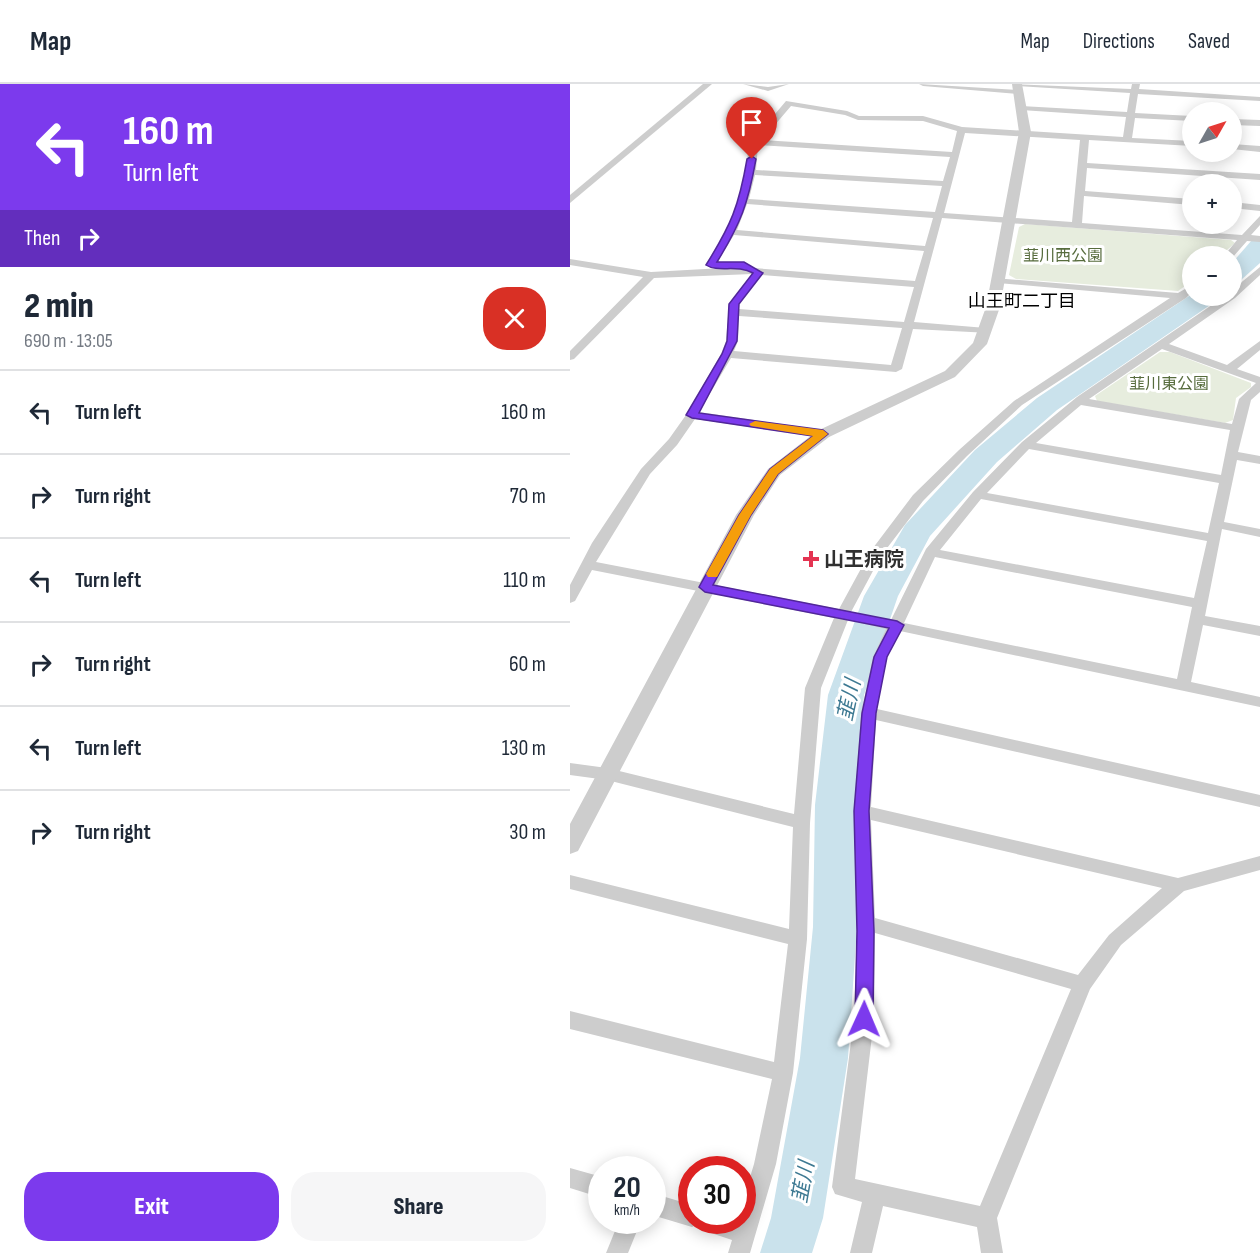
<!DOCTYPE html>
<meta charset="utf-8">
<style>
:root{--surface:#fff;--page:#f6f6f7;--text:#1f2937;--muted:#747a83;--line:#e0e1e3;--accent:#7c3aed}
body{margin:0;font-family:"Sofia Sans Condensed","Noto Sans JP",sans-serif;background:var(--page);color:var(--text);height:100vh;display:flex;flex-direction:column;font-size:22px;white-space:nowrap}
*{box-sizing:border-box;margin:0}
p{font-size:20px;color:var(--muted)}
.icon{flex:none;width:33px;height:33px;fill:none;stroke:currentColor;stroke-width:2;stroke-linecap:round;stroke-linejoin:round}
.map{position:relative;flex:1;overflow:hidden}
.details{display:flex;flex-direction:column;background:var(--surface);width:570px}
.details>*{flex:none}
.banner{background:#7c3aed;color:#fff;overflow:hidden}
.needle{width:39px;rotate:51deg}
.controls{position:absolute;left:612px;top:18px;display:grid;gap:12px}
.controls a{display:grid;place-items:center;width:60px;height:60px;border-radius:50%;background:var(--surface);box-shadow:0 3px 15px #0003;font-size:30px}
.speed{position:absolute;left:18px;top:1072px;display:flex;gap:12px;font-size:30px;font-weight:700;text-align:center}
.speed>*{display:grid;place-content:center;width:78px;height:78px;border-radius:50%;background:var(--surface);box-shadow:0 3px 15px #0003;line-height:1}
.speed small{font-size:15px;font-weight:400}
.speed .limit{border:9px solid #d22;background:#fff;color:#111}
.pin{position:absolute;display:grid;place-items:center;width:51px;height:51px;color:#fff;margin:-62px -26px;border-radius:50% 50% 50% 0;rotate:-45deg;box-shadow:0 0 6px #0007}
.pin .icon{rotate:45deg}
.me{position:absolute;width:66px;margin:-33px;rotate:1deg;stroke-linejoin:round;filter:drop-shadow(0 0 4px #0008)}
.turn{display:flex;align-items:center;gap:21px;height:126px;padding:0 24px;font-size:27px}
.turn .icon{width:78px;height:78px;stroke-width:2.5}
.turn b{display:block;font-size:42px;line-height:51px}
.then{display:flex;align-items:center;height:57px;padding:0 24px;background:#0003;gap:12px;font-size:22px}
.round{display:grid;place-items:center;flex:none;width:63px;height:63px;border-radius:24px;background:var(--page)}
.headline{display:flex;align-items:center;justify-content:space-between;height:102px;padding:0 24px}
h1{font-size:36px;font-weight:800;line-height:45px}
.cta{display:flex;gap:12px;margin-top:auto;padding:12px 24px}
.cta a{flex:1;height:69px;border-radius:24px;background:var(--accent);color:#fff;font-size:24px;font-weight:800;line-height:69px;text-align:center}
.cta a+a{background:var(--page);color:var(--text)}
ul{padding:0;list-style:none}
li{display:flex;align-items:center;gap:18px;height:84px;padding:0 24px;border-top:2px solid var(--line)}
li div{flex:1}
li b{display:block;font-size:22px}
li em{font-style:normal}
header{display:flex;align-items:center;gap:36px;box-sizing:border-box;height:84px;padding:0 30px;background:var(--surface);border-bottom:2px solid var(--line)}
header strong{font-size:28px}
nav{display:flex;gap:33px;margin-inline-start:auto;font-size:21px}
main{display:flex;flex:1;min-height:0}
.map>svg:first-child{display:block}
.green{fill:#e7edde}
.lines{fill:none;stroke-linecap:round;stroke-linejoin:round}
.river{fill:#cae2ec;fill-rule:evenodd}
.minor{fill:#cdcdcd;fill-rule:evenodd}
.tertiary{fill:#cdcdcd;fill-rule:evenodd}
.route{fill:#7c3aed;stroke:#51269a;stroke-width:1.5}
.slow{fill:#f59e0b}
.poi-dot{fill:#e43452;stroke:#fff;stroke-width:2}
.labels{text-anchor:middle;stroke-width:6;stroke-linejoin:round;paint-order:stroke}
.far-park-label{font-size:16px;fill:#576c3d;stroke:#fff}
.far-neighbourhood-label{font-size:18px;fill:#000;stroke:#fff}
.poi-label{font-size:20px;font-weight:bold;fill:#303030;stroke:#fff;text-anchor:start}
.water-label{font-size:21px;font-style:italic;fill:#3d7992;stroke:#fff}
</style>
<header>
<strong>Map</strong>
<nav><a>Map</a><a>Directions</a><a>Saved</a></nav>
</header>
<main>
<section class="details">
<div class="banner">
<div class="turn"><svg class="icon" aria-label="left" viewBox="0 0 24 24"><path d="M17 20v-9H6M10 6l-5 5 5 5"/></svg><div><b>160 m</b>Turn left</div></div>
<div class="then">Then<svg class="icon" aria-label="right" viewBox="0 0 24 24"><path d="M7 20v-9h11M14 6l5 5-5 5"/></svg></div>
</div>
<div class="headline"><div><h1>2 min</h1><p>690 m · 13:05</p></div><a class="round" style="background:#d93025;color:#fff"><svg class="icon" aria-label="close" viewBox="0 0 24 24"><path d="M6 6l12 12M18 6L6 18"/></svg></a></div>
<ul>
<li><svg class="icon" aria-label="left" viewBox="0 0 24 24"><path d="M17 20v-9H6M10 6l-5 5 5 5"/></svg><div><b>Turn left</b></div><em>160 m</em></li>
<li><svg class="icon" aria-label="right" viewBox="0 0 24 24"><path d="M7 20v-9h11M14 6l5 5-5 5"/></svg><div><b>Turn right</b></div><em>70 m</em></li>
<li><svg class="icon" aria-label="left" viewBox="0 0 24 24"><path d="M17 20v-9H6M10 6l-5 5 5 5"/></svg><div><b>Turn left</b></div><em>110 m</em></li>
<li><svg class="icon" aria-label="right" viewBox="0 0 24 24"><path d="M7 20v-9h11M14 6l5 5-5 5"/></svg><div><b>Turn right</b></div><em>60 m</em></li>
<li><svg class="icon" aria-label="left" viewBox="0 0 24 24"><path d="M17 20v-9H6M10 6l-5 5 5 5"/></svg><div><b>Turn left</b></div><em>130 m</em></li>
<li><svg class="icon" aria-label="right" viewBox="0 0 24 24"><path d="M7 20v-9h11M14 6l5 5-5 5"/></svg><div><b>Turn right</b></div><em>30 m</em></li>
</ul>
<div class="cta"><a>Exit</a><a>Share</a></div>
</section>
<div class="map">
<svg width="690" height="1169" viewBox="0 0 690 1169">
<rect width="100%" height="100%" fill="#fff"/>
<!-- green -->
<g class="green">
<polygon points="455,140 661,156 665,159 650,172 622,172 622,197 608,207 446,195 439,191 449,143"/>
<polygon points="590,268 600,268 681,299 681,303 666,314 663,336 655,339 527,317 525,312"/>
</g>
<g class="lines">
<!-- river -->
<g class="river">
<polygon points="690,154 690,179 671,196 662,198 662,179 682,156"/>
<polygon points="622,210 650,212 646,217 487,326 427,378 360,452 328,512 294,611 285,721 287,843 278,974 253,1134 242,1169 190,1169 201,1134 230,974 243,843 245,721 258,611 294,512 335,441 405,366 467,314"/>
</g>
<!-- minor -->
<g class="minor">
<polygon points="133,0 142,0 0,119 0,111"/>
<polygon points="173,0 198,3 219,0 198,7"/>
<polygon points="349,0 448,6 452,8 448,10 353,2"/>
<path d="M 443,0 L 561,5 L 562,0 L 570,0 L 569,5 L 690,13 L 690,17 L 568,10 L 565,29 L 622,32 L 622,37 L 565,34 L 562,54 L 622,57 L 622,62 L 519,56 L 517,79 L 690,90 L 690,96 L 517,84 L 515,107 L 622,115 L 622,121 L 514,112 L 512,139 L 672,151 L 690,132 L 690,141 L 681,151 L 690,152 L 690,158 L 677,157 L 662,174 L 654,172 L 667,156 L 372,134 L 344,238 L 416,244 L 421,247 L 420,249 L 343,245 L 332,285 L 326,288 L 161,274 L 129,328 L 253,346 L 259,350 L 253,354 L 125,335 L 107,361 L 80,390 L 26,478 L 269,525 L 300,468 L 343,411 L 389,366 L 444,317 L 600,214 L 428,199 L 423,196 L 424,194 L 608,209 L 622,201 L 622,208 L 616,214 L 452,321 L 397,372 L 353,417 L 311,472 L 281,528 L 321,536 L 356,465 L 403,408 L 452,358 L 507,313 L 655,212 L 662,212 L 662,206 L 690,183 L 690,191 L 665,214 L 599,260 L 657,281 L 690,257 L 690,266 L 667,285 L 690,293 L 690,308 L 681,316 L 668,368 L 690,372 L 690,380 L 667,376 L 654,438 L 690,445 L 690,453 L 652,445 L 635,532 L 690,542 L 690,552 L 633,541 L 621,598 L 690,613 L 690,623 L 330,547 L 317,573 L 307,625 L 690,711 L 690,723 L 306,636 L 301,723 L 608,794 L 690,772 L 690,786 L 614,807 L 551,861 L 520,905 L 427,1134 L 433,1169 L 411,1169 L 407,1143 L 313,1122 L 302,1169 L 280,1169 L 292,1118 L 265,1110 L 262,1103 L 284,935 L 287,847 L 284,727 L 291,629 L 303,573 L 316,545 L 278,536 L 251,604 L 240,739 L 237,855 L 223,989 L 206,1080 L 180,1169 L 158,1169 L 162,1156 L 129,1145 L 128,1140 L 122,1143 L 82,1131 L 82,1109 L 122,1121 L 122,1137 L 172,1137 L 172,1120 L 184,1080 L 202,995 L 0,945 L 0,927 L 204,978 L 218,860 L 0,805 L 0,791 L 219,845 L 223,743 L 37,696 L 0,691 L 0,679 L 37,684 L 224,730 L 235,604 L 264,534 L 22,486 L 5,517 L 0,519 L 0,501 L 22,459 L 71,385 L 99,355 L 116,331 L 151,270 L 156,257 L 159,220 L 182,190 L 84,194 L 4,275 L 0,276 L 0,267 L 73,193 L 0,181 L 0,175 L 81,188 L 171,183 L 345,197 L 354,167 L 164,151 L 144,183 L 135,181 L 156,148 L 169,117 L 177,88 L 178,62 L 216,17 L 277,27 L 289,32 L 353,32 L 392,43 L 553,53 L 556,33 L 451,26 L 447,24 L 451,22 L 557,28 L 560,9 L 447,2 ZM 221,22 L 275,31 L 288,36 L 353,37 L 387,47 L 382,68 L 192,56 ZM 395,49 L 510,56 L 502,138 L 374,129 ZM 188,61 L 380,73 L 373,97 L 186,86 ZM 185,91 L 372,102 L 365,128 L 179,115 ZM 177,120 L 363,134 L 355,162 L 167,146 ZM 192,191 L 344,203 L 334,238 L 169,225 L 169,220 ZM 169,232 L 332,244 L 321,281 L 164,267 L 168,257 ZM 592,265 L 686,299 L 669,315 L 662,340 L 519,315 ZM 511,321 L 660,346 L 651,391 L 466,359 ZM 459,365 L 649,399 L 638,449 L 417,409 ZM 411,415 L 637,457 L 624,514 L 370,466 ZM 365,473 L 622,523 L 607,595 L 334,539 ZM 301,736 L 592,804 L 539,851 L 508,891 L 305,834 ZM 305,849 L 501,905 L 410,1122 L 285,1095 L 304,935 Z"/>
<polygon points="662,35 690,36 690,42 662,41"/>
<polygon points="662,60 690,62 690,68 662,65"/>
<polygon points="662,118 690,121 690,127 662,124"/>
<polygon points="0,1084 32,1093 32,1114 0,1104"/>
<polygon points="49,1137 71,1137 58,1169 36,1169"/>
</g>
<!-- tertiary -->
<polygon class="tertiary" points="442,0 452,0 461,48 430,223 417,260 385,293 259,353 210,391 184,431 8,767 0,770 0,740 166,431 198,385 247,347 375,287 403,259 416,223 449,48"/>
</g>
<!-- route -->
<path class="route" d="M 182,72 L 186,75 C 178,120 171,139 147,178 L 174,178 L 193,189 L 169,220 L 167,257 L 129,329 L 253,346 L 258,350 L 208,390 L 181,431 L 143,501 L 327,537 L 334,541 L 317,573 L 306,629 L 299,727 L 304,847 L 303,935 L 300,941 L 294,943 L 288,941 L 285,935 L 287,847 L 284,727 L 292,629 L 304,573 L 319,544 L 135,508 L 129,503 L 169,431 L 200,385 L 243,352 L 122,334 L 116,331 L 152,270 L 157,257 L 159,220 L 183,189 C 167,180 148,189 136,181 C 161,141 169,122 177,75 Z"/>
<!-- slow -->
<polygon class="slow" points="185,337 253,346 258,350 208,390 181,431 147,493 138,493 136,490 169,431 200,385 243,352 181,342 179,340"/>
<!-- markers -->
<path class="poi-dot" d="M238 466h6v6h6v6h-6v6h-6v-6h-6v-6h6z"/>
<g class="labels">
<!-- far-park labels -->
<g class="far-park-label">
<text x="493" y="177">韮川西公園</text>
<text x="599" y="305">韮川東公園</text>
</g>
<!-- far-neighbourhood labels -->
<g class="far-neighbourhood-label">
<text x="452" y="223">山王町二丁目</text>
</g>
<!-- poi labels -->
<g class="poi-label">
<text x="254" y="482">山王病院</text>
</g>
<!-- water labels -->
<g class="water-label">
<text transform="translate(279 616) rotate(-78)" y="7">韮川</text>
<text transform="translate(233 1098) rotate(-80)" y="7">韮川</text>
</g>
</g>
</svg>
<div class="controls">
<a><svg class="needle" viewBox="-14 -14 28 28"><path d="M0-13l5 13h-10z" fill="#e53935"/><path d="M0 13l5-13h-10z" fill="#747a83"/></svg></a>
<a>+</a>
<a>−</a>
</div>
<div class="speed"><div>20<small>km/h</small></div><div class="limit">30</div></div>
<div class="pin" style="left:182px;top:75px;background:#d93025"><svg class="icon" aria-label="arrive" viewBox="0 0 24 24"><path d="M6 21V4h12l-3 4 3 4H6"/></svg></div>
<svg class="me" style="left:294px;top:935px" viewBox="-20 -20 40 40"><path d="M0-17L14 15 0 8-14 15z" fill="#7c3aed" stroke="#fff" stroke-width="4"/></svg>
</div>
</main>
